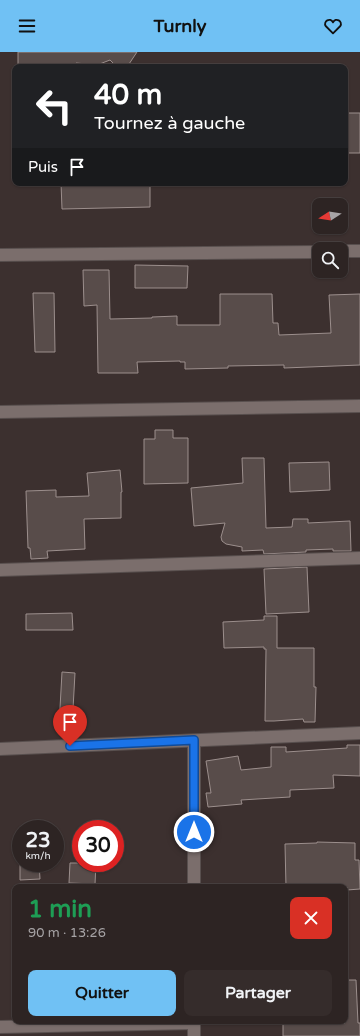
<!DOCTYPE html>
<html lang="fr">
<meta charset="utf-8">
<style>
:root{--surface:#2d2423;--page:#352c2b;--text:#f1f3f6;--muted:#a7a4a6;--line:#484141;--accent:#70c1f4}
body{margin:0;font-family:"Varela Round",sans-serif;background:var(--page);color:var(--text);height:100vh;display:flex;flex-direction:column;font-size:15px;white-space:nowrap}
*{box-sizing:border-box;margin:0}
p{font-size:13px;color:var(--muted)}
.icon{flex:none;width:22px;height:22px;fill:none;stroke:currentColor;stroke-width:2;stroke-linecap:round;stroke-linejoin:round}
.map{position:relative;flex:1;overflow:hidden}
.panel{position:absolute;left:12px;top:832px;width:336px;height:140px;display:flex;flex-direction:column;background:var(--surface);border-radius:8px;box-shadow:0 1px 3px #0004,0 0 0 1px var(--line)}
.panel>*{flex:none}
.guide{position:absolute;left:12px;top:12px;width:336px;height:122px;border-radius:8px;box-shadow:0 1px 3px #0004,0 0 0 1px var(--line);background:#202124;color:#fff;overflow:hidden}
.needle{width:26px;rotate:258deg}
.fabs{position:absolute;left:312px;top:146px;display:grid;gap:8px}
.fabs a{display:grid;place-items:center;width:36px;height:36px;border-radius:8px;background:var(--surface);box-shadow:0 1px 3px #0004,0 0 0 1px var(--line);font-size:20px}
.speed{position:absolute;left:12px;top:768px;display:flex;gap:8px;font-size:20px;font-weight:700;text-align:center}
.speed>*{display:grid;place-content:center;width:52px;height:52px;border-radius:50%;background:var(--surface);box-shadow:0 1px 3px #0004,0 0 0 1px var(--line);line-height:1}
.speed small{font-size:10px;font-weight:400}
.speed .limit{border:6px solid #d22;background:#fff;color:#111}
.pin{position:absolute;display:grid;place-items:center;width:34px;height:34px;color:#fff;margin:-41px -17px;border-radius:50% 50% 50% 0;rotate:-45deg;box-shadow:0 0 4px #0007}
.pin .icon{rotate:45deg}
.me{position:absolute;width:44px;margin:-22px;rotate:0deg;stroke-linejoin:round;filter:drop-shadow(0 0 3px #0008)}
.turn{display:flex;align-items:center;gap:14px;height:84px;padding:0 16px;font-size:18px}
.turn .icon{width:52px;height:52px;stroke-width:2.5}
.turn b{display:block;font-size:28px;line-height:34px}
.then{display:flex;align-items:center;height:38px;padding:0 16px;background:#0003;gap:8px;font-size:15px}
.round{display:grid;place-items:center;flex:none;width:42px;height:42px;border-radius:8px;background:var(--page)}
.headline{display:flex;align-items:center;justify-content:space-between;height:68px;padding:0 16px}
h1{font-size:24px;font-weight:700;line-height:30px;color:#1e9e55}
.cta{display:flex;gap:8px;margin-top:auto;padding:8px 16px}
.cta a{flex:1;height:46px;border-radius:8px;background:var(--accent);color:#111;font-size:16px;font-weight:700;line-height:46px;text-align:center}
.cta a+a{background:var(--page);color:var(--text)}
header{display:flex;justify-content:space-between;align-items:center;height:52px;padding:0 16px;background:var(--accent);color:#111;font-size:18px;font-weight:700}
.map>svg:first-child{display:block}
.building{fill:#584c4a;stroke:#9c8f8d}
.lines{fill:none;stroke-linecap:round;stroke-linejoin:round}
.street-casing{stroke:#584f4e;stroke-width:14}
.street{stroke:#7b6e6c;stroke-width:12}
.route-casing{stroke:#114b97;stroke-width:10}
.route{stroke:#1a73e8;stroke-width:7}
</style>
<header><svg class="icon" aria-label="menu" viewBox="0 0 24 24"><path d="M4 6h16M4 12h16M4 18h16"/></svg>Turnly<svg class="icon" aria-label="heart" viewBox="0 0 24 24"><path d="M12 20l-8-8c-3-5 5-10 8-4 3-6 11-1 8 4z"/></svg></header>
<div class="map">
<svg width="360" height="984" viewBox="0 0 360 984">
<rect width="100%" height="100%" fill="#3c302f"/>
<!-- building -->
<g class="building">
<polygon points="18,0 137,0 129,12 125,15 119,15 115,13 110,8 97,13 76,11 76,15 18,15"/>
<rect x="345" y="61" width="15" height="40"/>
<polygon points="61,131 150,131 150,155 62,157"/>
<polygon points="135,213 188,214 187,236 135,236"/>
<polygon points="83,218 109,218 110,267 152,266 152,265 177,264 177,273 220,273 220,242 272,242 273,271 278,271 279,283 331,281 329,243 360,242 360,313 284,316 284,313 228,314 228,316 185,317 185,310 180,310 180,309 137,310 138,321 98,321 97,253 84,254"/>
<polygon points="33,241 54,241 55,300 35,300"/>
<polygon points="155,378 173,378 173,386 188,386 188,431 144,432 144,387 155,387"/>
<polygon points="242,406 264,406 266,476 292,475 293,467 308,467 308,471 350,469 351,499 333,499 333,497 306,498 306,500 264,502 263,498 242,499 242,495 226,492 222,489 221,485 225,471 194,474 191,436 243,431"/>
<polygon points="329,410 330,438 290,440 289,411"/>
<polygon points="120,418 122,440 121,440 121,466 84,467 85,497 47,499 48,506 31,507 30,496 28,496 26,439 56,438 56,445 89,444 87,421"/>
<polygon points="307,515 309,560 266,562 264,517"/>
<polygon points="72,561 73,578 26,578 26,562"/>
<polygon points="264,564 277,564 277,596 314,596 314,635 316,635 315,670 304,670 303,667 274,669 265,669 266,597 264,597 264,595 224,596 223,570 264,568"/>
<polygon points="62,620 75,621 72,675 59,674"/>
<polygon points="347,693 360,693 360,724 333,723 334,736 290,738 290,745 241,748 242,752 208,755 206,741 211,741 206,709 238,704 241,718 271,715 271,695 286,695 286,700 347,696"/>
<polygon points="317,790 355,791 355,808 359,808 360,837 347,838 347,835 286,835 285,792 317,791"/>
<polygon points="20,811 39,811 40,827 20,828"/>
<polygon points="70,811 96,811 95,832 69,831"/>
<polygon points="345,928 356,928 358,971 360,971 360,984 283,984 283,971 345,971"/>
</g>
<g class="lines">
<!-- street casing -->
<g class="street-casing">
<g id="street">
<polyline points="341,199 360,199"/>
<polyline points="0,203 319,200"/>
<polyline points="0,360 360,354"/>
<polyline points="0,518 360,506"/>
<polyline points="194,689 194,835"/>
<polyline points="0,697 360,681"/>
<polyline points="0,975 194,971"/>
<polyline points="194,984 194,969"/>
</g>
</g>
<!-- street -->
<use href="#street" class="street"/>
</g>
<g class="lines">
<!-- route casing -->
<g class="route-casing">
<polyline id="route" points="70,694 194,688 194,780"/>
</g>
<!-- route -->
<use href="#route" class="route"/>
</g>
</svg>
<div class="fabs">
<a><svg class="needle" viewBox="-14 -14 28 28"><path d="M0-13l5 13h-10z" fill="#e53935"/><path d="M0 13l5-13h-10z" fill="#a7a4a6"/></svg></a>
<a><svg class="icon" aria-label="search" viewBox="0 0 24 24"><circle cx="10" cy="10" r="6"/><path d="M15 15l6 6"/></svg></a>
</div>
<div class="speed"><div>23<small>km/h</small></div><div class="limit">30</div></div>
<div class="pin" style="left:70px;top:694px;background:#d93025"><svg class="icon" aria-label="arrive" viewBox="0 0 24 24"><path d="M6 21V4h12l-3 4 3 4H6"/></svg></div>
<svg class="me" style="left:194px;top:780px" viewBox="-20 -20 40 40"><circle r="17" fill="#1a73e8" stroke="#fff" stroke-width="3"/><path d="M0-11L8 9 0 5-8 9z" fill="#fff"/></svg>
<div class="guide">
<div class="turn"><svg class="icon" aria-label="left" viewBox="0 0 24 24"><path d="M17 20v-9H6M10 6l-5 5 5 5"/></svg><div><b>40 m</b>Tournez à gauche</div></div>
<div class="then">Puis<svg class="icon" aria-label="arrive" viewBox="0 0 24 24"><path d="M6 21V4h12l-3 4 3 4H6"/></svg></div>
</div>
<section class="panel">
<div class="headline"><div><h1>1 min</h1><p>90 m · 13:26</p></div><a class="round" style="background:#d93025;color:#fff"><svg class="icon" aria-label="close" viewBox="0 0 24 24"><path d="M6 6l12 12M18 6L6 18"/></svg></a></div>
<div class="cta"><a>Quitter</a><a>Partager</a></div>
</section>
</div>
